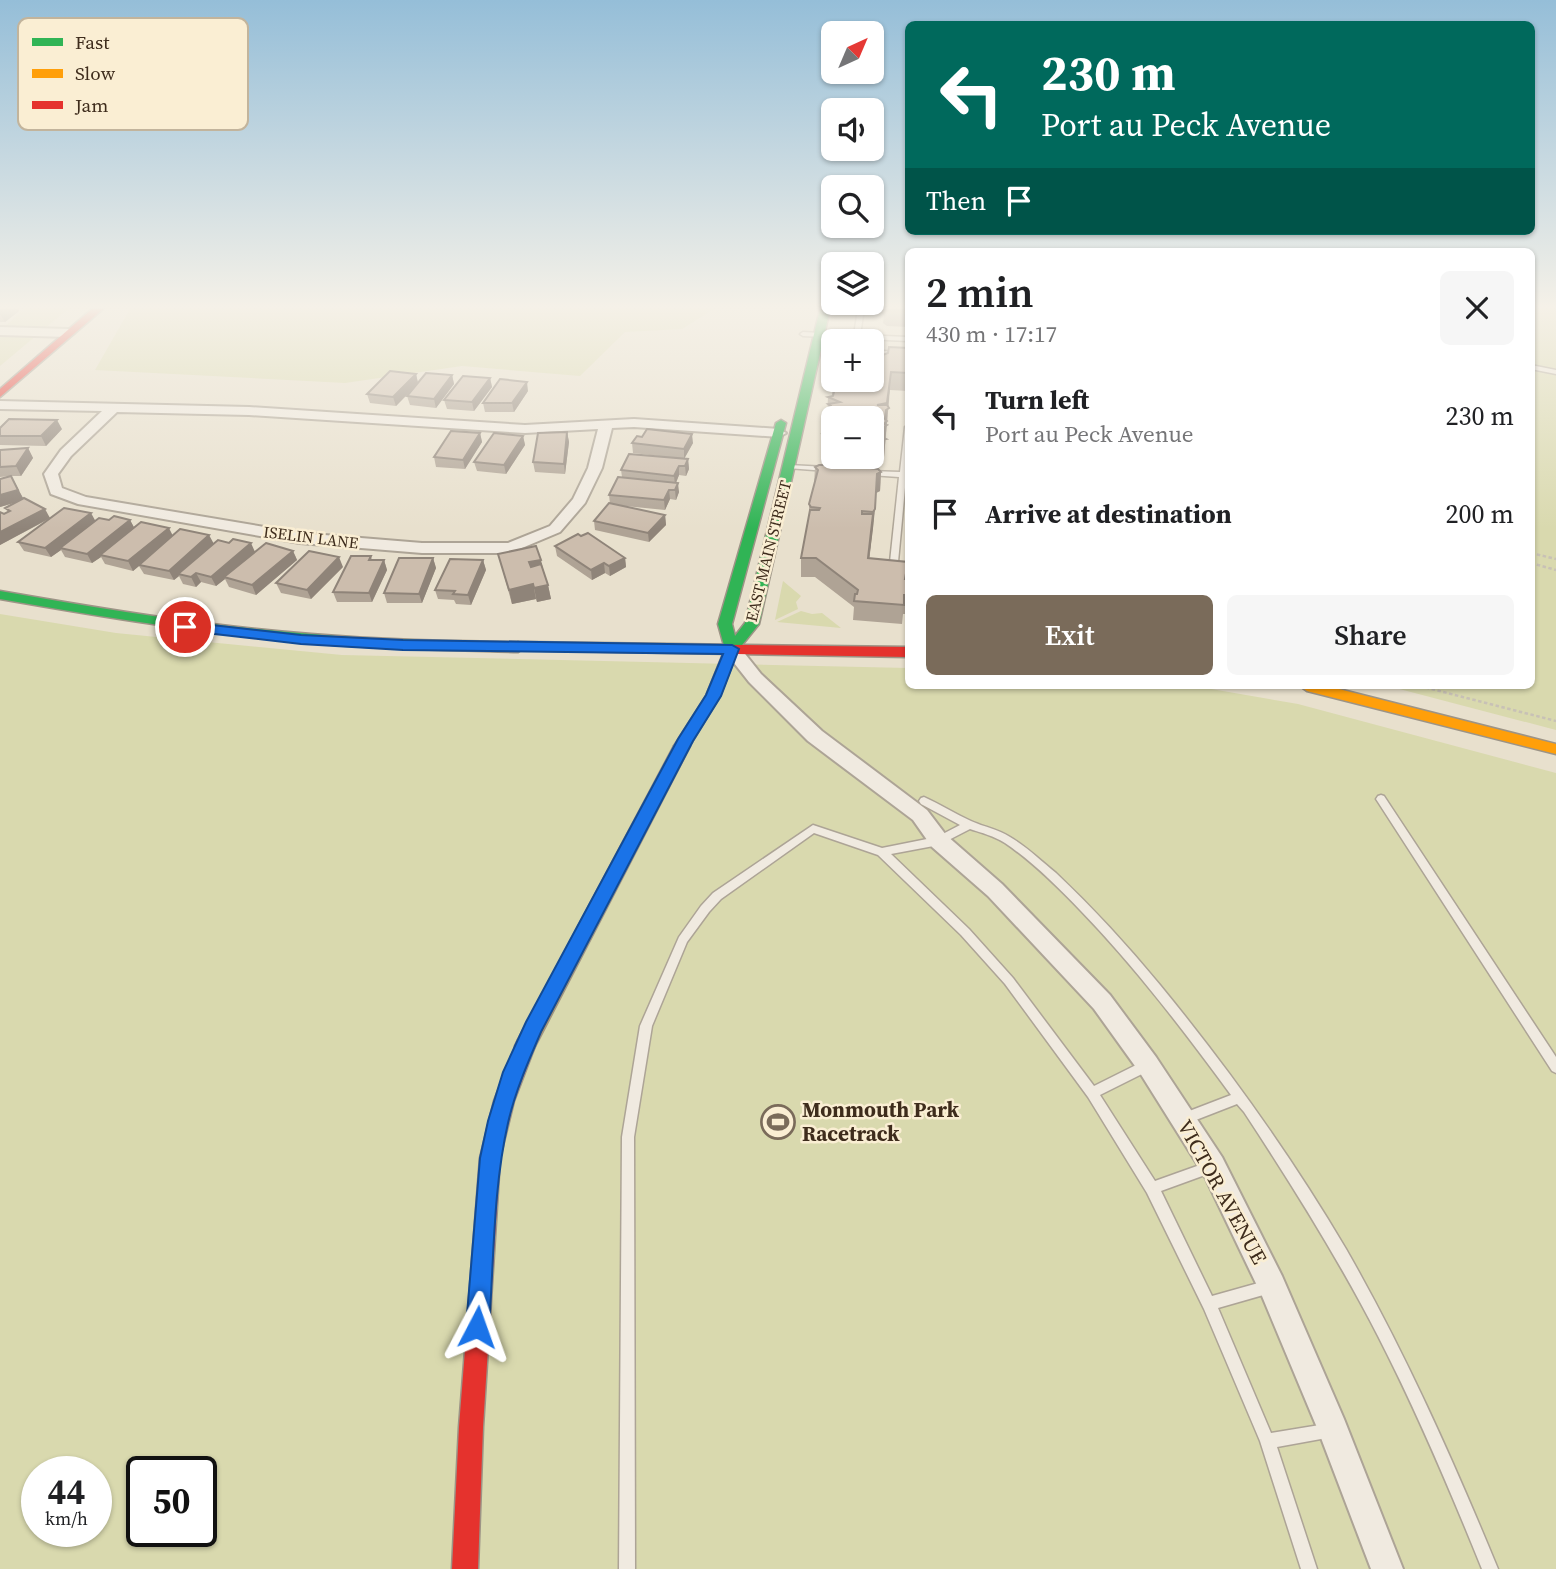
<!DOCTYPE html>
<meta charset="utf-8">
<style>
:root{--surface:#fff;--page:#f6f6f6;--text:#202124;--muted:#757577;--accent:#7a6b5a}
body{margin:0;font-family:"Source Serif 4",serif;background:var(--page);color:var(--text);height:100vh;display:flex;flex-direction:column;font-size:26px;white-space:nowrap}
*{box-sizing:border-box;margin:0}
p{font-size:23px;color:var(--muted)}
.icon{flex:none;width:38px;height:38px;fill:none;stroke:currentColor;stroke-width:2;stroke-linecap:round;stroke-linejoin:round}
.map{position:relative;flex:1;overflow:hidden}
.details{position:absolute;left:905px;top:248px;width:630px;height:441px;display:flex;flex-direction:column;background:var(--surface);border-radius:10px;box-shadow:0 2px 5px #0004}
.details>*{flex:none}
.guide{position:absolute;left:905px;top:21px;width:630px;height:214px;border-radius:10px;box-shadow:0 2px 5px #0004;background:#00695c;color:#fff;overflow:hidden}
.needle{width:46px;rotate:44deg}
.buttons{position:absolute;left:821px;top:21px;display:grid;gap:14px}
.buttons a{display:grid;place-items:center;width:63px;height:63px;border-radius:10px;background:var(--surface);box-shadow:0 2px 5px #0004;font-size:35px}
.speed{position:absolute;left:21px;top:1456px;display:flex;gap:14px;font-size:35px;font-weight:700;text-align:center}
.speed>*{display:grid;place-content:center;width:91px;height:91px;border-radius:50%;background:var(--surface);box-shadow:0 2px 5px #0004;line-height:1}
.speed small{font-size:18px;font-weight:400}
.speed .limit{border:4px solid #111;border-radius:10px;background:#fff;color:#111}
.pin{position:absolute;display:grid;place-items:center;width:60px;height:60px;color:#fff;margin:-30px;border:4px solid #fff;border-radius:50%;box-shadow:0 2px 7px #0007}
.me{position:absolute;width:77px;margin:-38px;rotate:4deg;stroke-linejoin:round;filter:drop-shadow(0 0 5px #0008)}
.turn{display:flex;align-items:center;gap:24px;height:147px;padding:0 21px;font-size:32px}
.turn .icon{width:91px;height:91px;stroke-width:2.5}
.turn b{display:block;font-size:49px;line-height:60px}
.then{display:flex;align-items:center;height:66px;padding:0 21px;background:#0003;gap:14px;font-size:26px}
.round{display:grid;place-items:center;flex:none;width:74px;height:74px;border-radius:10px;background:var(--page)}
.overview{display:flex;align-items:center;justify-content:space-between;height:119px;padding:0 21px}
h1{font-size:42px;font-weight:600;line-height:52px}
.action{display:flex;gap:14px;margin-top:auto;padding:14px 21px}
.action a{flex:1;height:80px;border-radius:10px;background:var(--accent);color:#fff;font-size:28px;font-weight:600;line-height:80px;text-align:center}
.action a+a{background:var(--page);color:var(--text)}
ul{padding:0;list-style:none}
li{display:flex;align-items:center;gap:21px;height:98px;padding:0 21px}
li div{flex:1}
li b{display:block;font-size:26px}
li em{font-style:normal}
.map>svg:first-child{display:block}
.green{fill:#d9d9ae;fill-rule:evenodd}
.lines{fill:none;stroke-linecap:round;stroke-linejoin:round}
.lane-casing{stroke:#ada496;stroke-width:3}
.street-casing{stroke:#ada496;stroke-width:4}
.fast-casing{stroke:#9d9486;stroke-width:3}
.slow-casing{stroke:#9d9486;stroke-width:3}
.jam-casing{stroke:#9d9486;stroke-width:3}
.path{stroke:#c8c1b6;stroke-width:2.5;stroke-dasharray:3.5 2.5;stroke-linecap:butt}
.lane{fill:#f0eae0;fill-rule:evenodd}
.street{fill:#f0eae0;fill-rule:evenodd}
.fast{fill:#30b455;fill-rule:evenodd}
.slow{fill:#ff9f0a;fill-rule:evenodd}
.jam{fill:#e5322d;fill-rule:evenodd}
.wall{fill:#afa395;fill-rule:evenodd}
.shaded-wall{fill:#8f8479}
.building{fill:#ccbdad;stroke:#8f8479;stroke-width:2}
.route{fill:#1a73e8;stroke:#114b97;stroke-width:2}
.labels{text-anchor:middle;stroke-width:5;stroke-linejoin:round;paint-order:stroke}
.far-street-label{font-size:16px;fill:#3e2c1c;stroke:#faeed3}
.near-poi-label{font-size:21px;font-weight:bold;fill:#3e2c1c;stroke:#faeed3;text-anchor:start}
.near-street-label{font-size:21px;fill:#3e2c1c;stroke:#faeed3}
.key{fill:#faeed3;stroke:#c2b49c;stroke-width:2}
.key-label{font-size:19px;fill:#3e2c1c}
</style>
<div class="map">
<svg width="1556" height="1569" viewBox="0 0 1556 1569">
<rect width="100%" height="100%" fill="#e8e0cd"/>
<!-- green -->
<g class="green">
<polygon points="24,309 68,309 0,366 0,331"/>
<polygon points="130,309 714,309 682,329 625,332 580,376 462,366 345,383 95,370"/>
<polygon points="1531,309 1556,309 1556,730 1388,686 1531,686"/>
<polygon points="783,581 801,596 796,602 798,609 775,620"/>
<polygon points="801,611 812,614 822,613 841,628 777,622"/>
<path d="M 0,614 L 116,633 L 342,655 L 908,668 L 908,686 L 1194,686 L 1298,704 L 1556,773 L 1556,1569 L 0,1569 ZM 37,1472 L 96,1472 L 96,1531 L 37,1531 ZM 142,1472 L 201,1472 L 201,1531 L 142,1531 Z"/>
</g>
<g class="lines">
<!-- lane casing -->
<g class="lane-casing">
<g id="lane">
<polygon points="858,309 864,309 860,335 908,337 908,341 803,336 800,334 803,332 854,335"/>
<polygon points="817,346 833,347 833,351 815,349 814,348"/>
<polygon points="872,350 908,353 908,357 872,354"/>
<polygon points="1531,365 1556,370 1556,374 1531,369"/>
<polygon points="908,425 907,473 908,473 908,477 906,477 898,562 900,565 908,570 908,575 894,569 890,562 899,477 870,475 866,473 870,471 900,472 905,427"/>
<polygon points="789,465 827,467 831,469 827,471 787,468 786,467"/>
<polygon points="1381,795 1384,796 1556,1057 1556,1073 1552,1071 1378,802 1376,799 1378,796"/>
<path d="M 924,797 C 940,804 955,814 971,821 C 984,827 998,829 1010,837 C 1027,847 1041,861 1056,873 C 1093,908 1128,946 1160,985 C 1229,1069 1291,1156 1346,1249 C 1405,1352 1453,1460 1498,1569 L 1482,1569 C 1450,1490 1417,1412 1378,1336 C 1338,1258 1292,1185 1244,1112 L 1237,1104 L 1183,1125 L 1179,1123 L 1177,1119 L 1179,1115 L 1231,1095 C 1184,1031 1136,968 1081,911 C 1058,887 1033,862 1005,843 C 994,836 982,833 970,829 L 939,845 L 891,854 L 969,929 L 1013,978 L 1094,1086 L 1148,1059 L 1152,1061 L 1154,1065 L 1152,1069 L 1100,1095 L 1155,1181 L 1211,1161 L 1216,1163 L 1217,1167 L 1216,1171 L 1161,1191 L 1212,1296 L 1269,1280 L 1274,1282 L 1276,1287 L 1274,1292 L 1218,1308 L 1271,1433 L 1332,1423 L 1337,1425 L 1339,1430 L 1337,1435 L 1332,1437 L 1277,1447 L 1317,1569 L 1301,1569 L 1260,1441 L 1204,1309 L 1147,1193 L 1088,1097 L 1005,984 L 961,935 L 878,855 L 814,833 L 721,899 L 709,912 L 687,942 L 652,1026 L 634,1137 L 635,1569 L 619,1569 L 622,1137 L 640,1026 L 679,937 L 701,906 L 713,893 L 813,825 L 882,848 L 937,837 L 960,825 L 921,804 L 919,801 L 921,798 Z"/>
</g>
</g>
<!-- street casing -->
<g class="street-casing">
<g id="street">
<polygon points="0,327 68,329 74,333 68,337 0,335"/>
<path d="M 0,401 L 249,407 L 525,425 L 634,419 L 779,429 L 786,433 L 779,437 L 634,427 L 612,428 L 602,468 L 585,503 L 560,532 L 510,553 L 422,553 L 300,543 L 78,504 L 51,494 L 44,474 L 61,450 L 102,411 L 0,409 ZM 117,412 L 249,415 L 525,433 L 598,429 L 588,468 L 573,499 L 550,526 L 508,543 L 422,543 L 300,533 L 86,497 L 62,488 L 58,474 L 71,456 Z"/>
<polygon points="732,643 738,645 761,674 822,731 927,810 946,835 1002,884 1110,995 1156,1057 1222,1157 1282,1276 1344,1419 1403,1569 1371,1569 1318,1430 1262,1296 1204,1175 1140,1073 1094,1009 988,896 932,847 913,820 808,741 749,682 723,649"/>
</g>
</g>
<!-- fast casing -->
<g class="fast-casing">
<g id="fast">
<polygon points="820,309 830,309 759,624 738,650 720,696 687,750 677,750 674,746 706,696 725,649 718,624 776,423 781,420 786,423 732,624 735,636 745,623"/>
<path d="M 0,591 C 103,609 206,626 311,634 C 380,640 449,641 518,642 L 525,647 L 518,652 C 449,650 380,649 311,643 C 206,634 103,617 0,599 Z"/>
</g>
</g>
<!-- slow casing -->
<g class="slow-casing">
<g id="slow">
<polygon points="1300,686 1327,686 1556,744 1556,754 1307,691"/>
<polygon points="682,741 690,746 532,1052 525,1055 518,1052 515,1046 518,1040 674,746"/>
</g>
</g>
<!-- jam casing -->
<g class="jam-casing">
<g id="jam">
<polygon points="92,309 103,309 0,397 0,389"/>
<polygon points="518,642 908,647 908,657 513,650 511,647"/>
<polygon points="525,1037 532,1040 535,1046 514,1101 500,1158 483,1427 478,1569 452,1569 459,1427 480,1158 494,1101 518,1040"/>
</g>
</g>
<!-- path -->
<g class="path">
<polyline points="1531,553 1556,559"/>
<polyline points="1531,563 1556,570"/>
<polyline points="907,634 908,619"/>
<polyline points="1420,686 1556,721"/>
</g>
<!-- lane -->
<use href="#lane" class="lane"/>
<!-- street -->
<use href="#street" class="street"/>
<!-- fast -->
<use href="#fast" class="fast"/>
<!-- slow -->
<use href="#slow" class="slow"/>
<!-- jam -->
<use href="#jam" class="jam"/>
</g>
<!-- wall -->
<g class="wall">
<polygon points="0,309 18,309 19,311 5,322 0,322"/>
<polygon points="880,309 908,309 908,327 887,326 883,323 884,315 880,312"/>
<path d="M 908,348 L 908,391 L 890,390 L 884,457 L 872,460 L 871,463 L 836,461 L 836,457 L 824,456 L 821,453 L 822,434 L 823,434 L 824,421 L 826,420 L 826,417 L 827,416 L 828,397 L 832,396 L 833,381 ZM 833,418 L 872,418 L 872,457 L 833,457 Z"/>
<polygon points="416,374 418,383 452,375 454,384 436,408 410,405 407,396 416,386 396,406 370,403 367,394"/>
<polygon points="490,378 492,387 474,411 447,409 444,400"/>
<polygon points="528,391 514,412 485,412 483,403"/>
<polygon points="0,428 62,429 46,446 0,445"/>
<polygon points="567,432 569,442 565,474 535,472 533,462"/>
<polygon points="480,433 482,442 465,469 436,467 434,457"/>
<polygon points="523,436 525,445 506,474 477,471 474,462"/>
<polygon points="642,437 693,443 684,459 633,453 632,443"/>
<polygon points="28,448 33,458 21,476 11,476 23,498 50,518 95,521 130,520 134,528 255,552 293,551 297,560 256,595 229,587 225,579 216,586 201,582 196,587 183,584 179,576 174,580 144,574 139,566 133,571 105,564 101,557 92,563 65,557 61,550 51,557 24,551 18,542 49,519 0,545 0,512 4,514 8,512 5,508 17,502 0,507 10,476 0,477 0,450"/>
<polygon points="688,459 689,469 686,476 679,475 676,483 679,492 676,500 670,499 665,510 615,505 665,515 666,525 649,542 595,530 594,521 610,504 609,495 622,477 621,470"/>
<polygon points="815,467 869,468 881,472 880,491 876,493 873,528 869,559 908,579 908,614 903,614 902,624 853,620 854,607 815,577 801,577 801,558 809,517 809,504 814,485"/>
<polygon points="581,536 625,558 626,567 610,576 605,573 592,580 557,556 555,546"/>
<polygon points="498,554 543,570 548,585 551,599 537,602 536,599 512,604"/>
<polygon points="371,556 372,560 384,560 387,570 372,602 337,602 333,592"/>
<polygon points="433,558 436,568 422,603 387,603 384,593"/>
<polygon points="483,560 486,570 471,605 456,604 454,600 438,599 435,590"/>
<polygon points="343,567 311,599 281,593 276,583"/>
</g>
<!-- shaded-wall -->
<g class="shaded-wall">
<polygon points="0,309 18,309 19,311 5,322 0,314"/>
<polygon points="891,372 884,457 872,460 871,463 876,423"/>
<polygon points="416,374 418,383 396,406 393,397"/>
<polygon points="452,375 454,384 436,408 434,399"/>
<polygon points="490,378 492,387 474,411 472,402"/>
<polygon points="527,382 528,391 514,412 512,403"/>
<polygon points="57,420 62,429 46,446 41,436"/>
<polygon points="567,432 569,442 565,474 564,464"/>
<polygon points="480,433 482,442 465,469 463,460"/>
<polygon points="692,434 693,443 684,459 684,449"/>
<polygon points="523,436 525,445 506,474 504,465"/>
<polygon points="28,448 33,458 21,476 16,466"/>
<polygon points="688,459 689,469 686,476 685,466"/>
<polygon points="679,466 679,475 675,485 674,476"/>
<polygon points="881,472 880,491 876,493 877,474"/>
<polygon points="11,476 24,500 0,507 0,495"/>
<polygon points="678,483 679,492 676,500 675,490"/>
<polygon points="669,490 670,499 665,510 664,500"/>
<polygon points="45,509 50,518 0,545 0,532"/>
<polygon points="875,509 873,528 867,578 873,512"/>
<polygon points="91,513 96,522 60,548 61,550 51,557 45,548"/>
<polygon points="665,515 666,525 649,542 648,533"/>
<polygon points="130,520 135,529 100,555 101,557 92,563 87,554"/>
<polygon points="169,528 174,538 139,565 139,566 133,571 128,561"/>
<polygon points="209,535 214,544 178,574 179,576 174,580 169,571"/>
<polygon points="251,543 255,552 224,577 225,579 216,586 211,577"/>
<polygon points="293,551 297,560 256,595 252,585"/>
<polygon points="339,557 343,567 311,599 307,590"/>
<polygon points="433,558 436,568 422,603 419,594"/>
<polygon points="625,558 626,567 610,576 609,566"/>
<polygon points="384,560 387,570 372,602 369,593"/>
<polygon points="483,560 486,570 471,605 468,595"/>
<polygon points="541,560 544,574 532,576 529,562"/>
<polygon points="604,563 605,573 592,580 591,570"/>
<polygon points="196,573 201,582 196,587 191,577"/>
<polygon points="533,584 536,599 512,604 509,590"/>
<polygon points="548,585 551,599 537,602 534,588"/>
</g>
<!-- building -->
<g class="building">
<polygon points="889,347 908,348 908,373 891,372 887,403 877,405 887,405 889,408 886,410 885,419 887,421 884,424 887,425 884,427 882,437 886,439 873,441 873,445 872,445 872,418 833,418 833,438 825,438 822,434 825,433 827,423 824,421 828,420 826,417 829,415 831,406 828,404 840,402 828,397 833,396 836,383 833,381 836,380 872,380 872,359 888,353"/>
<polygon points="390,371 416,374 393,397 367,394"/>
<polygon points="426,373 452,375 434,399 407,396"/>
<polygon points="463,376 490,378 472,402 444,400"/>
<polygon points="500,379 527,382 512,403 483,403"/>
<polygon points="9,419 57,420 41,436 0,436 0,428"/>
<polygon points="647,429 692,434 684,449 632,443 637,436 642,437"/>
<polygon points="451,431 480,433 463,460 434,457"/>
<polygon points="567,432 564,464 533,462 538,433"/>
<polygon points="494,433 523,436 504,465 474,462"/>
<polygon points="28,448 16,466 0,467 0,450"/>
<polygon points="629,454 688,459 685,466 679,466 674,476 621,470"/>
<polygon points="833,462 870,464 869,468 878,469 881,472 877,474 875,509 873,512 862,511 862,514 873,514 868,558 908,562 905,579 908,579 908,595 904,595 904,605 854,601 855,594 857,594 858,590 816,558 801,558 810,510 819,510 820,508 811,507 809,504 818,470 815,467 819,465 833,465"/>
<polygon points="11,476 18,490 0,495 0,479"/>
<polygon points="618,477 678,483 675,490 669,490 664,500 609,495"/>
<polygon points="24,498 45,509 0,532 0,512 4,514 10,511 5,508"/>
<polygon points="609,503 665,515 648,533 594,521"/>
<polygon points="64,508 91,513 45,548 18,542"/>
<polygon points="114,516 130,520 87,554 60,548 99,518 109,520"/>
<polygon points="141,522 169,528 128,561 100,555"/>
<polygon points="180,529 209,535 169,571 139,565"/>
<polygon points="588,533 625,558 609,566 604,563 591,570 555,546 578,534 581,536"/>
<polygon points="233,539 251,543 211,577 196,573 191,577 178,574 218,540 229,543"/>
<polygon points="266,543 293,551 252,585 224,577"/>
<polygon points="536,546 541,560 529,562 531,567 541,564 548,585 534,588 533,584 509,590 498,554"/>
<polygon points="309,551 339,557 307,590 276,583"/>
<polygon points="351,556 371,556 369,560 384,560 369,593 333,592"/>
<polygon points="399,558 433,558 419,594 384,593"/>
<polygon points="450,559 483,560 468,595 453,594 455,591 435,590"/>
</g>
<!-- sky -->
<linearGradient id="sky" x2="0" y2="1"><stop stop-color="#95bed8"/><stop offset="0.58" stop-color="#f5f1e8"/><stop offset="1" stop-color="#f5f1e8" stop-opacity="0"/></linearGradient>
<rect width="1556" height="529" fill="url(#sky)"/>
<!-- route -->
<path class="route" d="M 185,622 L 301,635 L 403,640 L 732,645 L 739,649 L 721,696 L 693,741 L 541,1032 C 528,1062 515,1092 508,1123 C 493,1189 494,1260 489,1327 L 485,1336 L 477,1339 L 469,1336 L 466,1327 L 480,1158 L 488,1121 L 503,1072 L 526,1022 L 678,739 L 706,695 L 723,654 L 403,650 L 301,644 L 180,630 L 180,624 Z"/>
<!-- icons -->
<defs>
<g id="stadium-ring" transform="scale(1.75)"><circle r="9.5" fill="#faeed3" stroke="#7a6b5a" stroke-width="1.5"/><path d="M0-5a6.5 5 0 1 0 0 10a6.5 5 0 1 0 0-10ZM-3.5-1.8h7v3.6h-7Z" fill="#7a6b5a"/></g>
</defs>
<g fill-rule="evenodd">
<use href="#stadium-ring" x="778" y="1122"/>
</g>
<g class="labels">
<!-- far-street labels -->
<g class="far-street-label">
<text transform="translate(311 537) rotate(7)" y="6">ISELIN LANE</text>
<text transform="translate(768 551) rotate(-76)" y="6">EAST MAIN STREET</text>
</g>
<!-- near-poi labels -->
<g class="near-poi-label">
<text x="802" y="1117">Monmouth Park<tspan x="802" dy="24">Racetrack</tspan></text>
</g>
<!-- near-street labels -->
<g class="near-street-label">
<text transform="translate(1222 1192) rotate(61)" y="7">VICTOR AVENUE</text>
</g>
</g>
<!-- legend -->
<rect x="18" y="18" width="230" height="112" rx="10" class="key"/>
<rect x="32" y="38" width="31" height="8" fill="#30b455"/>
<rect x="32" y="69" width="31" height="9" fill="#ff9f0a"/>
<rect x="32" y="101" width="31" height="8" fill="#e5322d"/>
<g class="key-label">
<text x="75" y="49">Fast</text>
<text x="75" y="80">Slow</text>
<text x="75" y="112">Jam</text>
</g>
</svg>
<div class="buttons">
<a><svg class="needle" viewBox="-14 -14 28 28"><path d="M0-13l5 13h-10z" fill="#e53935"/><path d="M0 13l5-13h-10z" fill="#757577"/></svg></a>
<a><svg class="icon" aria-label="sound" viewBox="0 0 24 24"><path d="M4 9h4l5-4v14l-5-4H4zM17 9q2 3 0 6"/></svg></a>
<a><svg class="icon" aria-label="search" viewBox="0 0 24 24"><circle cx="10" cy="10" r="6"/><path d="M15 15l6 6"/></svg></a>
<a><svg class="icon" aria-label="layers" viewBox="0 0 24 24"><path d="M12 4l9 5-9 5-9-5zM3 14l9 5 9-5"/></svg></a>
<a>+</a>
<a>−</a>
</div>
<div class="speed"><div>44<small>km/h</small></div><div class="limit">50</div></div>
<div class="pin" style="left:185px;top:627px;background:#d93025"><svg class="icon" aria-label="arrive" viewBox="0 0 24 24"><path d="M6 21V4h12l-3 4 3 4H6"/></svg></div>
<svg class="me" style="left:477px;top:1327px" viewBox="-20 -20 40 40"><path d="M0-17L14 15 0 8-14 15z" fill="#1a73e8" stroke="#fff" stroke-width="4"/></svg>
<div class="guide">
<div class="turn"><svg class="icon" aria-label="left" viewBox="0 0 24 24"><path d="M17 20v-9H6M10 6l-5 5 5 5"/></svg><div><b>230 m</b>Port au Peck Avenue</div></div>
<div class="then">Then<svg class="icon" aria-label="arrive" viewBox="0 0 24 24"><path d="M6 21V4h12l-3 4 3 4H6"/></svg></div>
</div>
<section class="details">
<div class="overview"><div><h1>2 min</h1><p>430 m · 17:17</p></div><a class="round"><svg class="icon" aria-label="close" viewBox="0 0 24 24"><path d="M6 6l12 12M18 6L6 18"/></svg></a></div>
<ul>
<li><svg class="icon" aria-label="left" viewBox="0 0 24 24"><path d="M17 20v-9H6M10 6l-5 5 5 5"/></svg><div><b>Turn left</b><p>Port au Peck Avenue</p></div><em>230 m</em></li>
<li><svg class="icon" aria-label="arrive" viewBox="0 0 24 24"><path d="M6 21V4h12l-3 4 3 4H6"/></svg><div><b>Arrive at destination</b></div><em>200 m</em></li>
</ul>
<div class="action"><a>Exit</a><a>Share</a></div>
</section>
</div>
